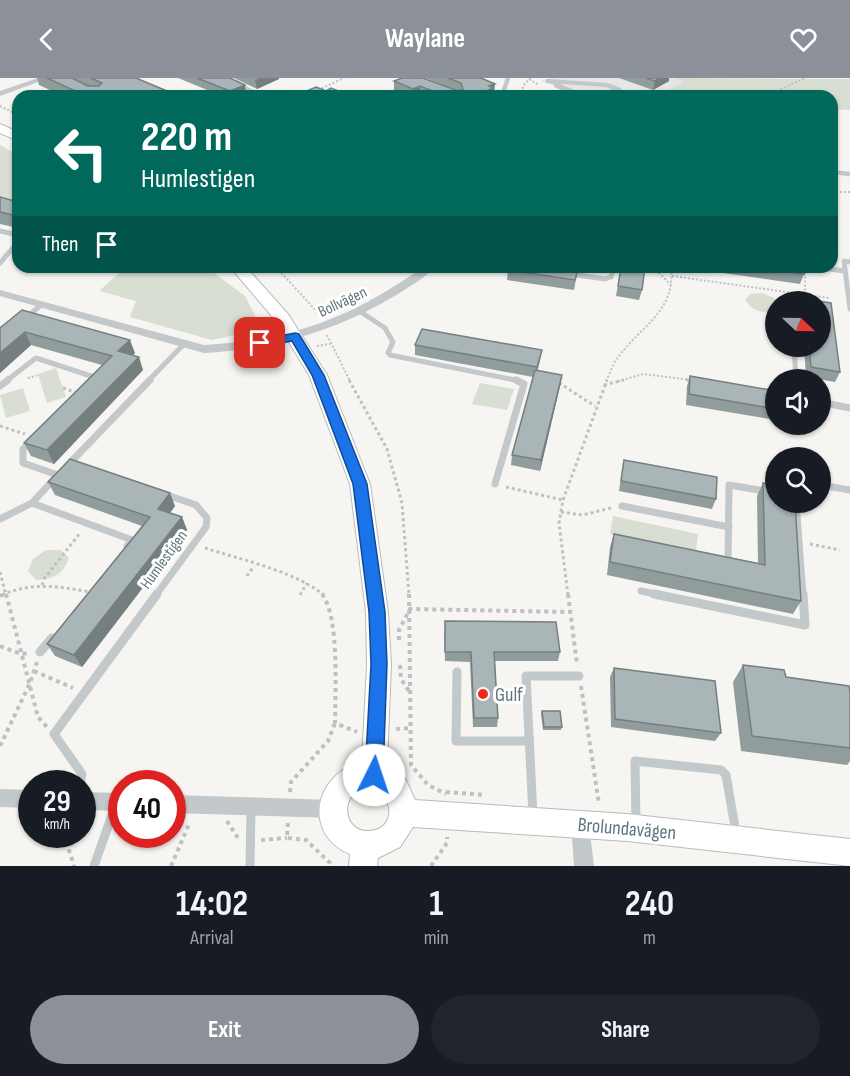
<!DOCTYPE html>
<meta charset="utf-8">
<style>
:root{--surface:#171b24;--page:#20242c;--text:#f1f3f6;--muted:#9ea1a6;--accent:#8c9099}
body{margin:0;font-family:"Sofia Sans Condensed",sans-serif;background:var(--page);color:var(--text);height:100vh;display:flex;flex-direction:column;font-size:22px;white-space:nowrap}
*{box-sizing:border-box;margin:0}
p{font-size:20px;color:var(--muted)}
.icon{flex:none;width:33px;height:33px;fill:none;stroke:currentColor;stroke-width:2;stroke-linecap:round;stroke-linejoin:round}
.map{position:relative;height:788px;overflow:hidden}
.side{display:flex;flex-direction:column;background:var(--surface);flex:1}
.side>*{flex:none}
.top-card{position:absolute;left:12px;top:12px;width:826px;height:183px;border-radius:18px;box-shadow:0 2px 4px #0004;background:#00695c;color:#fff;overflow:hidden}
.needle{width:39px;rotate:112deg}
.buttons{position:absolute;left:765px;top:213px;display:grid;gap:12px}
.buttons a{display:grid;place-items:center;width:66px;height:66px;border-radius:50%;background:var(--surface);box-shadow:0 2px 4px #0004;font-size:30px}
.speed{position:absolute;left:18px;top:692px;display:flex;gap:12px;font-size:30px;font-weight:700;text-align:center}
.speed>*{display:grid;place-content:center;width:78px;height:78px;border-radius:50%;background:var(--surface);box-shadow:0 2px 4px #0004;line-height:1}
.speed small{font-size:15px;font-weight:400}
.speed .limit{border:9px solid #d22;background:#fff;color:#111}
.pin{position:absolute;display:grid;place-items:center;width:51px;height:51px;color:#fff;margin:-26px;border-radius:12px;box-shadow:0 3px 9px #0006}
.me{position:absolute;width:66px;margin:-33px;rotate:4deg;stroke-linejoin:round;filter:drop-shadow(0 0 4px #0008)}
.turn{display:flex;align-items:center;gap:21px;height:126px;padding:0 30px;font-size:27px}
.turn .icon{width:78px;height:78px;stroke-width:2.5}
.turn b{display:block;font-size:42px;line-height:51px}
.then{display:flex;align-items:center;height:57px;padding:0 30px;background:#0003;gap:12px;font-size:22px}
.eta{display:flex;justify-content:space-evenly;align-items:center;height:102px;text-align:center}
.eta b{font-size:36px;font-weight:700;line-height:42px}
.primary-button{display:flex;gap:12px;margin-top:auto;padding:12px 30px}
.primary-button a{flex:1;height:69px;border-radius:36px;background:var(--accent);color:#fff;font-size:24px;font-weight:700;line-height:69px;text-align:center}
.primary-button a+a{background:var(--page);color:var(--text)}
header{display:flex;justify-content:space-between;align-items:center;height:78px;padding:0 30px;background:var(--accent);color:#fff;font-size:27px;font-weight:700}
.map>svg:first-child{display:block}
.built{fill:#e6e7e5}
.green{fill:#d8ded2}
.lines{fill:none;stroke-linecap:round;stroke-linejoin:round}
.secondary-casing{stroke:#b5bcbf;stroke-width:2}
.path-far2{stroke:#bec1c3;stroke-width:2;stroke-dasharray:2 2;stroke-linecap:butt}
.path-far1{stroke:#bec1c3;stroke-width:3;stroke-dasharray:3 3;stroke-linecap:butt}
.path{stroke:#bec1c3;stroke-width:4;stroke-dasharray:4 4;stroke-linecap:butt}
.lane-far3{stroke:#c3c8ca;stroke-width:4.5}
.lane-far2{stroke:#c3c8ca;stroke-width:5}
.lane-far1{stroke:#c3c8ca;stroke-width:7}
.lane{stroke:#c3c8ca;stroke-width:9}
.street{fill:#c3c8ca;fill-rule:evenodd}
.secondary{fill:#fff;fill-rule:evenodd}
.wall{fill:#919c9d}
.shaded-wall{fill:#767f80}
.building{fill:#a9b5b7;stroke:#767f80;stroke-width:1.5}
.route{fill:#1a73e8;stroke:#114b97;stroke-width:1.5}
.poi-dot{fill:#f12717;stroke:#fff;stroke-width:2}
.labels{text-anchor:middle;stroke-width:6;stroke-linejoin:round;paint-order:stroke}
.street-label{font-size:16px;fill:#5e767f;stroke:#fff}
.near-poi-label{font-size:20px;fill:#5e767f;stroke:#fff;text-anchor:start}
.near-street-label{font-size:20px;fill:#5e767f;stroke:#fff}
</style>
<header><svg class="icon" aria-label="back" viewBox="0 0 24 24"><path d="M15 5l-7 7 7 7"/></svg>Waylane<svg class="icon" aria-label="heart" viewBox="0 0 24 24"><path d="M12 20l-8-8c-3-5 5-10 8-4 3-6 11-1 8 4z"/></svg></header>
<div class="map">
<svg width="850" height="788" viewBox="0 0 850 788">
<rect width="100%" height="100%" fill="#f6f5f2"/>
<!-- built -->
<polygon class="built" points="551,0 674,0 684,3 659,18 585,18 540,3"/>
<!-- green -->
<g class="green">
<polygon points="674,0 850,1 850,32 833,31 832,18 659,18 683,3"/>
<polygon points="0,67 18,77 18,125 0,120"/>
<polygon points="126,189 206,189 245,218 262,251 212,262 130,239 136,223 99,213"/>
<path d="M 762,215 L 774,220 L 777,223 L 775,233 C 762,235 753,234 745,222 L 750,216 Z"/>
<polygon points="56,290 66,319 47,325 38,296"/>
<polygon points="480,305 514,311 507,332 472,326"/>
<polygon points="23,310 30,333 6,340 0,317"/>
<polygon points="613,438 698,456 696,475 610,456"/>
<path d="M 46,472 L 61,472 L 69,480 C 63,497 53,501 36,502 L 28,493 L 33,481 Z"/>
</g>
<g class="lines">
<!-- secondary casing -->
<g class="secondary-casing">
<g id="secondary">
<polygon points="0,46 18,54 18,63 0,55"/>
<path d="M 230,189 L 246,189 L 288,236 L 327,297 L 370,406 L 388,534 L 391,586 L 387,689 L 405,700 L 415,722 L 627,736 L 850,761 L 850,788 L 627,763 L 413,749 L 400,769 L 378,780 L 377,788 L 349,788 L 350,776 C 303,757 313,696 362,684 L 367,586 L 366,534 L 350,406 L 309,297 L 276,243 ZM 368,710 C 394,712 398,751 370,753 C 341,755 339,712 368,710 Z"/>
</g>
</g>
<!-- path-far2 -->
<g class="path-far2">
<polyline points="529,1 539,7"/>
<polyline points="318,12 344,0"/>
<polyline points="519,18 525,5 531,0"/>
<polyline points="766,18 805,0"/>
<polyline points="0,28 18,37"/>
<polyline points="832,114 850,114"/>
<polyline points="276,189 320,237"/>
<polyline points="653,189 671,207"/>
<polyline points="672,198 829,220"/>
<polyline points="796,224 805,217 805,194"/>
<polyline points="327,257 350,303"/>
<polyline points="317,268 330,266"/>
<polyline points="28,300 39,297"/>
<path d="M 606,303 C 610,295 613,285 619,278 C 642,247 676,233 671,189"/>
<polyline points="618,303 644,296 690,302"/>
</g>
<!-- path-far1 -->
<g class="path-far1">
<polyline points="349,302 387,371 402,425 409,517"/>
<polyline points="686,302 690,302"/>
<polyline points="559,305 595,328"/>
<polyline points="604,307 624,302"/>
<polyline points="63,310 77,315"/>
<polyline points="0,348 25,356"/>
<polyline points="506,409 563,422"/>
<polyline points="561,434 582,437 611,430"/>
<polyline points="810,466 840,472"/>
<path d="M 205,470 C 242,482 294,493 324,517"/>
<polyline points="0,494 6,517"/>
<polyline points="247,498 254,488"/>
<polyline points="42,507 44,501 80,455"/>
<path d="M 2,517 C 31,504 59,508 89,514"/>
<polyline points="300,517 307,505"/>
<polyline points="568,517 559,445 563,422 607,302"/>
</g>
<!-- path -->
<g class="path">
<polyline points="6,516 38,639 47,649"/>
<path d="M 322,516 C 340,540 335,614 335,645 L 357,654"/>
<polyline points="409,516 411,687 428,707 446,716"/>
<polyline points="568,516 577,586"/>
<polyline points="0,518 5,516"/>
<polyline points="399,562 399,552 410,531 569,534"/>
<polyline points="0,568 21,576 29,575"/>
<polyline points="400,587 401,601 409,613"/>
<polyline points="34,593 73,610"/>
<polyline points="581,608 599,726"/>
<polyline points="396,651 410,650"/>
<polyline points="0,668 30,605 37,584"/>
<polyline points="290,714 291,704 328,663 335,645"/>
<polyline points="446,714 486,717"/>
<polyline points="227,743 238,760"/>
<polyline points="288,745 287,760 306,762 330,785 330,788"/>
<polyline points="64,756 74,788"/>
<polyline points="261,762 287,760"/>
<polyline points="171,788 190,744"/>
<polyline points="431,788 447,765 447,759"/>
</g>
<!-- lane-far3 -->
<g class="lane-far3">
<polyline points="502,18 508,0"/>
<polyline points="832,94 850,96"/>
</g>
<!-- lane-far2 -->
<g class="lane-far2">
<polyline points="0,153 18,157"/>
<polyline points="850,184 844,183 850,231"/>
<polyline points="0,185 18,164"/>
<polyline points="814,189 845,193"/>
<polyline points="571,196 605,201 611,199 614,189"/>
<polyline points="361,234 385,250 393,264 388,275 390,277 520,303"/>
<polyline points="27,239 41,227"/>
<polyline points="794,268 796,302"/>
<polyline points="6,303 36,280 94,299 94,303"/>
<polyline points="148,303 184,266"/>
</g>
<!-- lane-far1 -->
<g class="lane-far1">
<polyline points="0,308 8,302"/>
<polyline points="820,324 850,330"/>
<polyline points="32,363 23,371 23,385 58,397"/>
<polyline points="67,388 150,302"/>
<polyline points="495,406 524,306 516,302"/>
<polyline points="820,407 850,412"/>
<polyline points="796,424 803,517"/>
<polyline points="32,425 132,462 127,468"/>
<polyline points="622,428 729,449"/>
<polyline points="0,441 32,425 55,400"/>
<polyline points="728,487 729,407 765,413 776,409"/>
<polyline points="641,513 661,517"/>
<polyline points="156,517 206,449 207,440 196,427 164,416"/>
</g>
<!-- lane -->
<g class="lane">
<polyline points="654,516 805,547 803,516"/>
<polyline points="40,574 52,560"/>
<polyline points="457,594 456,663 529,663"/>
<polyline points="80,705 82,696 54,656 157,516"/>
<polyline points="533,737 526,598 579,598"/>
<polyline points="636,745 635,683 721,692 726,697 736,755"/>
<polyline points="94,788 116,726"/>
<polyline points="250,788 251,729"/>
</g>
<!-- street -->
<g class="street">
<polygon points="38,0 49,0 0,18 0,13"/>
<polygon points="219,0 229,0 264,17 256,18"/>
<polygon points="549,1 608,5 621,10 622,18 614,18 614,13 606,9 561,6 587,18 576,18 554,9 554,6 546,5 546,1"/>
<path d="M 423,189 L 435,189 C 425,200 410,208 398,216 C 337,253 274,271 204,275 L 0,218 L 0,212 L 204,267 C 293,262 351,240 423,189 Z"/>
<polygon points="0,711 32,712 32,730 0,729"/>
<polygon points="82,714 122,715 122,733 82,732"/>
<polygon points="172,717 333,722 340,724 342,731 340,738 333,740 172,735"/>
<polygon points="580,737 587,739 589,746 594,788 574,788 571,746 573,739"/>
</g>
<!-- secondary -->
<use href="#secondary" class="secondary"/>
</g>
<!-- wall -->
<g class="wall">
<polygon points="37,0 136,0 179,18 63,18 39,7"/>
<polygon points="178,0 230,0 245,7 246,16 241,18 222,18"/>
<polygon points="234,0 279,0 279,1 257,11"/>
<polygon points="426,0 481,0 494,14 493,15 492,18 423,18 420,17 418,18 408,18 394,12 394,3 458,13"/>
<polygon points="619,0 669,0 669,3 653,12"/>
<polygon points="0,119 18,124 18,150 0,146"/>
<polygon points="358,189 380,189 367,195"/>
<polygon points="621,189 642,212 639,222 616,218"/>
<polygon points="695,189 803,189 804,196 800,206 695,191"/>
<polygon points="578,191 574,212 507,202 508,192"/>
<polygon points="805,221 831,225 840,294 835,304 806,299 804,268 820,268 820,224 804,224"/>
<polygon points="22,232 135,275 133,277 143,292 54,386 31,378 24,365 102,287 31,267 0,295 0,250"/>
<polygon points="415,267 542,272 537,293 560,308 540,393 511,387 512,377 533,299 415,277"/>
<polygon points="690,298 776,313 776,342 686,327 687,308"/>
<polygon points="798,346 813,346 812,349"/>
<polygon points="624,382 716,421 712,431 619,413 622,392"/>
<polygon points="48,404 175,428 170,435 182,439 187,452 82,589 55,578 47,566 142,448 55,417"/>
<polygon points="763,405 801,523 793,536 607,497 610,469 614,456 758,485 757,418"/>
<polygon points="444,553 560,574 558,583 495,583 498,640 497,649 473,649 470,584 445,583"/>
<polygon points="743,587 786,599 850,614 850,683 847,687 741,673 733,604"/>
<polygon points="614,590 721,655 715,663 611,649 610,599"/>
<polygon points="542,633 562,649 561,652 543,652 541,636"/>
</g>
<!-- shaded-wall -->
<g class="shaded-wall">
<polygon points="260,0 279,0 279,1 257,11 255,2"/>
<polygon points="660,0 669,0 669,3 653,12 655,3"/>
<polygon points="495,6 494,14 493,15 492,18 476,18 489,8"/>
<polygon points="245,7 246,16 241,18 231,18 230,13"/>
<polygon points="420,8 420,17 413,18 413,11"/>
<polygon points="367,189 380,189 367,195"/>
<polygon points="25,254 31,267 0,295 0,275"/>
<polygon points="130,262 135,275 123,286 118,273"/>
<polygon points="542,272 540,282 536,299 537,289"/>
<polygon points="139,279 143,292 54,386 47,372"/>
<polygon points="562,297 560,308 540,393 541,382"/>
<polygon points="170,415 175,428 163,444 158,431"/>
<polygon points="182,439 187,452 82,589 74,577"/>
</g>
<!-- building -->
<g class="building">
<polygon points="47,0 72,0 88,8 99,8 102,5 91,0 136,0 179,18 86,18"/>
<polygon points="197,0 230,0 245,7 230,13"/>
<polygon points="402,0 423,0 458,13 463,11 461,5 448,0 481,0 495,6 489,8 493,10 476,18 445,18 420,8 413,11 394,3"/>
<polygon points="646,0 660,0 655,3"/>
<polygon points="316,9 326,13 331,10 351,18 295,18"/>
<polygon points="0,119 18,124 18,137 17,138 0,134"/>
<polygon points="509,189 562,189 578,191 575,202 508,192"/>
<polygon points="621,189 645,189 642,212 618,208"/>
<polygon points="755,189 803,189 804,196"/>
<polygon points="805,221 831,225 840,294 811,289 809,268 820,268 820,224 805,224"/>
<polygon points="22,232 130,262 118,273 139,279 47,372 24,365 112,278 25,254 0,275 0,250"/>
<polygon points="422,251 542,272 537,289 415,267"/>
<polygon points="535,292 562,297 541,382 512,377"/>
<polygon points="690,298 776,313 776,331 689,316"/>
<polygon points="70,381 170,415 158,431 182,439 74,577 47,566 150,439 48,404"/>
<polygon points="624,382 717,399 716,421 621,403"/>
<polygon points="763,405 776,407 776,424 795,424 801,523 610,484 614,456 765,487"/>
<polygon points="445,543 556,544 560,574 494,574 498,640 474,640 471,574 445,574"/>
<polygon points="743,587 784,592 786,599 849,608 850,614 850,670 752,658"/>
<polygon points="614,590 715,603 721,655 615,641"/>
<polygon points="542,633 560,633 562,649 544,649"/>
</g>
<!-- route -->
<polygon class="route" points="295,255 299,256 324,297 367,406 385,534 387,586 383,697 380,703 374,706 367,703 365,697 371,586 369,534 353,406 312,297 292,263 260,269 255,265 260,262"/>
<!-- markers -->
<circle class="poi-dot" cx="483" cy="616" r="6"/>
<g class="labels">
<!-- street labels -->
<g class="street-label">
<text transform="translate(342 223) rotate(-25)" y="6">Bollvägen</text>
<text transform="translate(163 481) rotate(-54)" y="6">Humlestigen</text>
</g>
<!-- near-poi labels -->
<g class="near-poi-label">
<text x="495" y="623">Gulf</text>
</g>
<!-- near-street labels -->
<g class="near-street-label">
<text transform="translate(627 750) rotate(5)" y="7">Brolundavägen</text>
</g>
</g>
</svg>
<div class="buttons">
<a><svg class="needle" viewBox="-14 -14 28 28"><path d="M0-13l5 13h-10z" fill="#e53935"/><path d="M0 13l5-13h-10z" fill="#9ea1a6"/></svg></a>
<a><svg class="icon" aria-label="sound" viewBox="0 0 24 24"><path d="M4 9h4l5-4v14l-5-4H4zM17 9q2 3 0 6"/></svg></a>
<a><svg class="icon" aria-label="search" viewBox="0 0 24 24"><circle cx="10" cy="10" r="6"/><path d="M15 15l6 6"/></svg></a>
</div>
<div class="speed"><div>29<small>km/h</small></div><div class="limit">40</div></div>
<div class="pin" style="left:260px;top:265px;background:#d93025"><svg class="icon" aria-label="arrive" viewBox="0 0 24 24"><path d="M6 21V4h12l-3 4 3 4H6"/></svg></div>
<svg class="me" style="left:374px;top:697px" viewBox="-20 -20 40 40"><circle r="19" fill="#fff"/><path d="M0-13L10 11 0 6-10 11z" fill="#1a73e8"/></svg>
<div class="top-card">
<div class="turn"><svg class="icon" aria-label="left" viewBox="0 0 24 24"><path d="M17 20v-9H6M10 6l-5 5 5 5"/></svg><div><b>220 m</b>Humlestigen</div></div>
<div class="then">Then<svg class="icon" aria-label="arrive" viewBox="0 0 24 24"><path d="M6 21V4h12l-3 4 3 4H6"/></svg></div>
</div>
</div>
<section class="side">
<div class="eta">
<div><b>14:02</b><p>Arrival</p></div>
<div><b>1</b><p>min</p></div>
<div><b>240</b><p>m</p></div>
</div>
<div class="primary-button"><a>Exit</a><a>Share</a></div>
</section>
